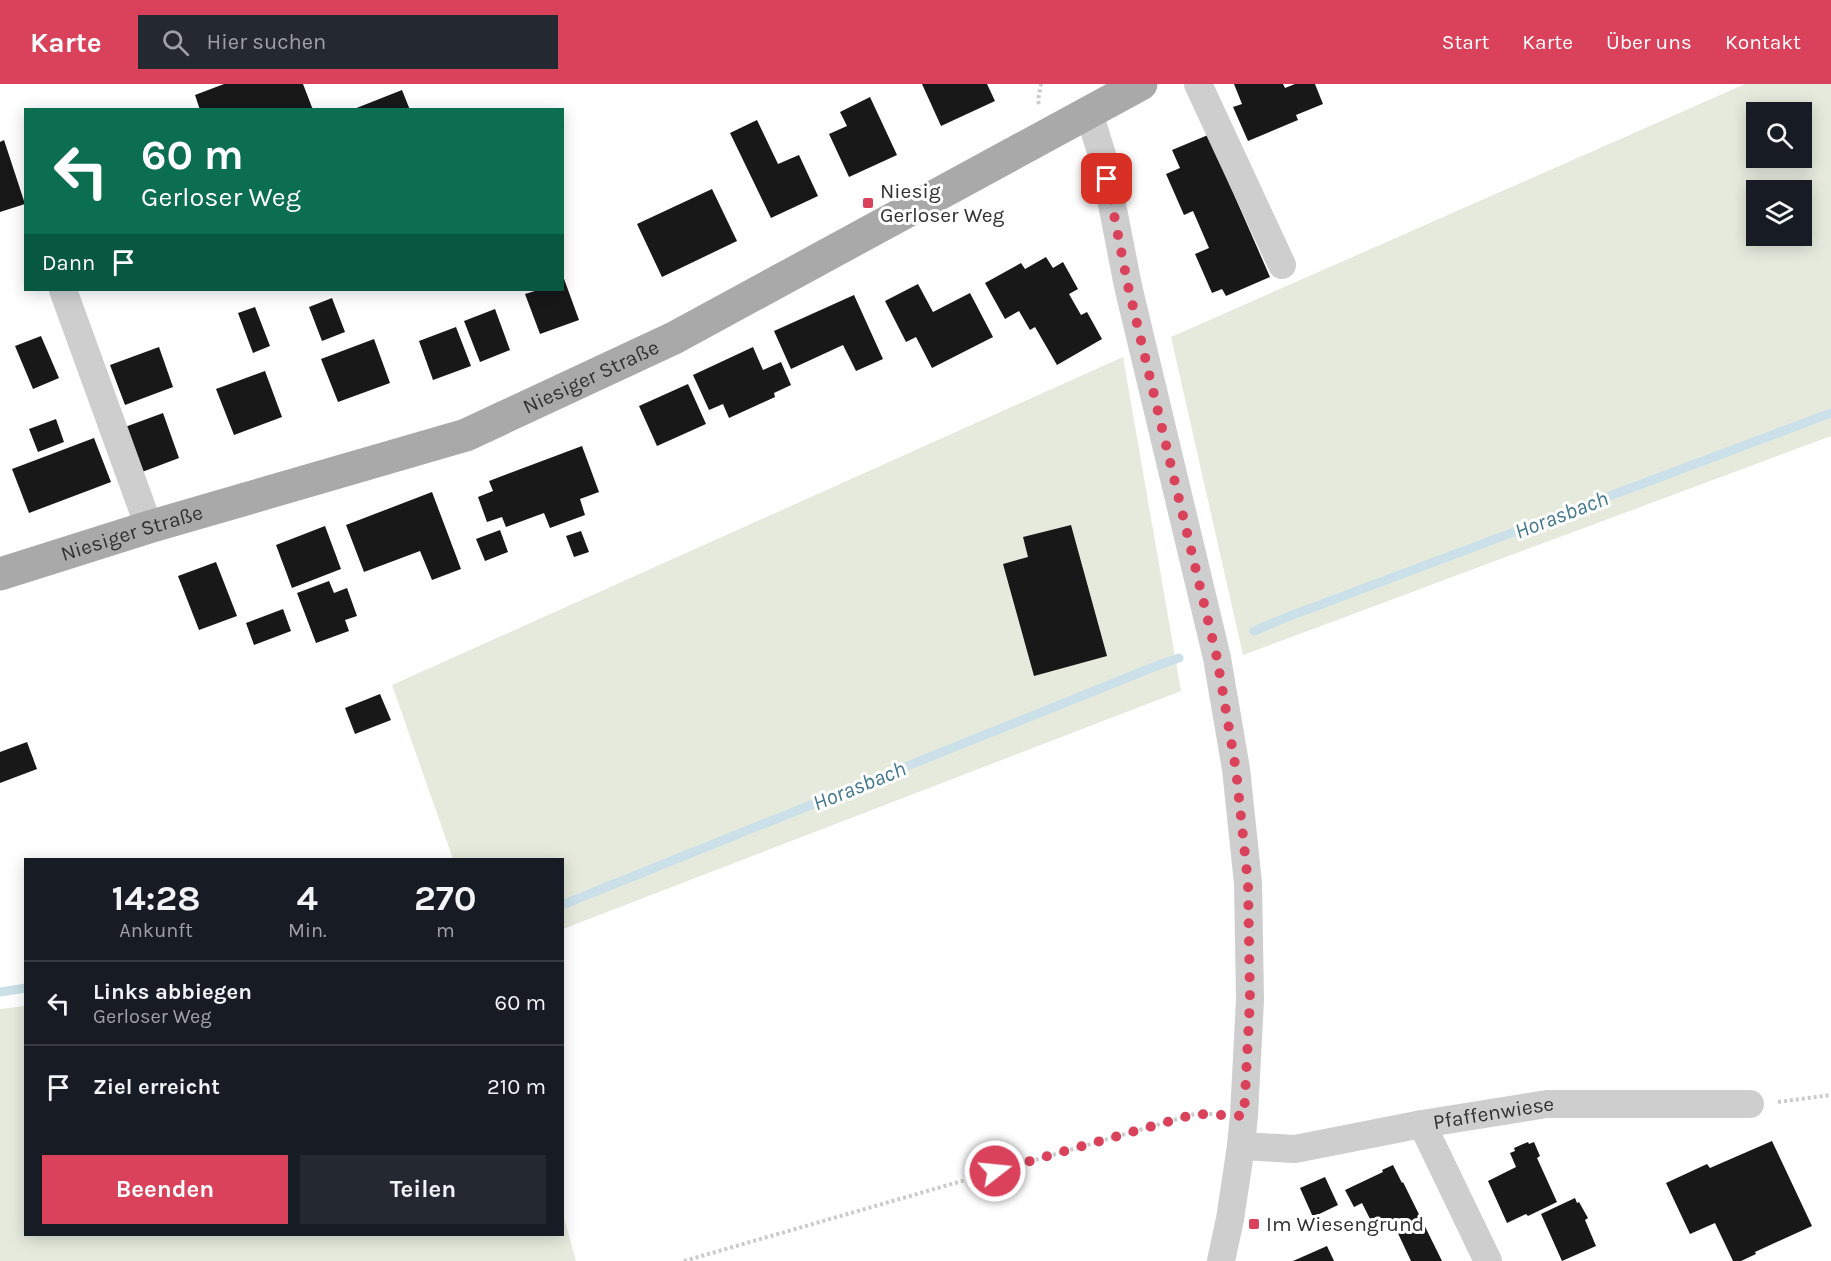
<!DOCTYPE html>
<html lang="de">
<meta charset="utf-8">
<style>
:root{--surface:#171b24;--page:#242831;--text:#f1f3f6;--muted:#9ea1a6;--line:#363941;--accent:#d9425a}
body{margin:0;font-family:Karla,sans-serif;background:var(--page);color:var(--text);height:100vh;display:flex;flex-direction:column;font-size:22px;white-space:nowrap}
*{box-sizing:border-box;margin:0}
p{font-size:20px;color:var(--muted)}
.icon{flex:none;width:33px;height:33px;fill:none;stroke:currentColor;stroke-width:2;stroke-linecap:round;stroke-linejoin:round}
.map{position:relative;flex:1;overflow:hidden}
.details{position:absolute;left:24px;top:774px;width:540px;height:378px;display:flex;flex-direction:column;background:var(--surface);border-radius:0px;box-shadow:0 3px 15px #0003}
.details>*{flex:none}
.guide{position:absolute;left:24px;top:24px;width:540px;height:183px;border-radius:0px;box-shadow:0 3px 15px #0003;background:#0b6e4f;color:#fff;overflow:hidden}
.tools{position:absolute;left:1746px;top:18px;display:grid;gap:12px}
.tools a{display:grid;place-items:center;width:66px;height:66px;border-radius:0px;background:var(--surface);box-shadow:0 3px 15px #0003;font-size:30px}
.pin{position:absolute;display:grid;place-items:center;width:51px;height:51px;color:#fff;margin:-26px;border-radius:12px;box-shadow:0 3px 9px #0006}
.me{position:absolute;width:66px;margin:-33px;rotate:74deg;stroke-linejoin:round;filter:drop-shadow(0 0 4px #0008)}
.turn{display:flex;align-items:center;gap:21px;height:126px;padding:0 18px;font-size:27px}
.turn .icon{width:78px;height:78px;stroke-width:2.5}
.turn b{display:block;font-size:42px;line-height:51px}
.then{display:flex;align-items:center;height:57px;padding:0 18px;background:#0003;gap:12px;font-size:22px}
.eta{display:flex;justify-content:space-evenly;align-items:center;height:102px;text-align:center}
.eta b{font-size:36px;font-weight:700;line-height:42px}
.button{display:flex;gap:12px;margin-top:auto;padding:12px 18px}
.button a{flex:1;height:69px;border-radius:0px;background:var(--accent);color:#fff;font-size:24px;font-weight:700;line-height:69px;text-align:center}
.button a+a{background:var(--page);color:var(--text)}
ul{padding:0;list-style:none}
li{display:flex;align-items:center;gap:18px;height:84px;padding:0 18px;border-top:2px solid var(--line)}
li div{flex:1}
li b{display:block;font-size:22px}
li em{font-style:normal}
header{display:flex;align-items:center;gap:36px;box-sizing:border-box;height:84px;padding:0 30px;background:var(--accent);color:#fff}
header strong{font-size:28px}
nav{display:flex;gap:33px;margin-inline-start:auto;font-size:21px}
.search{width:420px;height:54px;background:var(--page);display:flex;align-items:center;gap:15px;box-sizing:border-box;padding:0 21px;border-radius:0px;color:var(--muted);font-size:22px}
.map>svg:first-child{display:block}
.green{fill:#e5eadd;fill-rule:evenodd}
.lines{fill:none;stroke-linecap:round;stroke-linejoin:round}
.stream{stroke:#cbe0e9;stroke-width:9}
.building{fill:#181818}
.path{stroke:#cbcbcb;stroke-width:4;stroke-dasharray:3 3;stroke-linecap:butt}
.minor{stroke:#cecece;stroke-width:28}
.major{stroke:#a9a9a9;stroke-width:33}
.route{stroke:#d9425a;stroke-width:10;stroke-dasharray:0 18}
.poi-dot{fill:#d9425a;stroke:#fff;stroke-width:2}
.labels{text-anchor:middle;stroke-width:6;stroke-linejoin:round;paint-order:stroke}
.poi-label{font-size:21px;fill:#313131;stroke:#fff;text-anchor:start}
.street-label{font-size:21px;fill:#313131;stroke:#fff}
.water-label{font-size:22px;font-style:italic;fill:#44788e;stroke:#fff}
</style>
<header>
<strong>Karte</strong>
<div class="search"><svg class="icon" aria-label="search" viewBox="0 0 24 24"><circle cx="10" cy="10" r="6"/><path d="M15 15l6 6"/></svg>Hier suchen</div>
<nav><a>Start</a><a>Karte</a><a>Über uns</a><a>Kontakt</a></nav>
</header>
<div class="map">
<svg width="1831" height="1177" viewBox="0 0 1831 1177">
<rect width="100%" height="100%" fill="#fff"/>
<!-- green -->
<g class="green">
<path d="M 1745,0 L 1831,0 L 1831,352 L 1243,571 L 1171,253 ZM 1802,28 L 1802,74 L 1756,74 L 1756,28 ZM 1756,106 L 1802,106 L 1802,152 L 1756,152 Z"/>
<polygon points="1123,273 1181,607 563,845 562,776 453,775 392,601"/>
<polygon points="25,922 26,1150 562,1150 563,1130 576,1177 0,1177 0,925"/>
</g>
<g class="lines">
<!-- stream -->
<g class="stream">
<polyline points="1254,547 1290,532 1831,329"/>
<polyline points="562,821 1156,582 1179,574"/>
<polyline points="0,908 26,904"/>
</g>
</g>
<!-- building -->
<g class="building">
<polygon points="224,0 303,0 313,26 200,26 195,11"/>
<polygon points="922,0 987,0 995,17 941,42"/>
<polygon points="1234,0 1283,0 1285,4 1295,0 1315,0 1323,20 1296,31 1298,36 1248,57 1233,23 1242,20"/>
<polygon points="402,6 410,26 354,26 354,25"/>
<polygon points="870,13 897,71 849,93 829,50 847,42 840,28"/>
<polygon points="757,36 778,80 799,71 818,112 771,134 730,49"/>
<polygon points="1208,51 1270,193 1226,212 1222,205 1212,209 1195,170 1209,164 1193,127 1184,131 1166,90 1180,84 1172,66"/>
<polygon points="4,56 25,120 0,128 0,58"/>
<polygon points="712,105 737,157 662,193 637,140"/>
<polygon points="1046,173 1053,184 1063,178 1078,205 1069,210 1081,231 1087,228 1102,255 1057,281 1035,243 1030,246 1019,227 1005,235 985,199 1021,179 1025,185"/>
<polygon points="563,192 579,236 540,250 525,210 538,206 562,206"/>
<polygon points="918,200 933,228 970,209 993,253 932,284 916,253 906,258 885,217"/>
<polygon points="854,211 883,275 856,287 843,261 791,285 774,247"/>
<polygon points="332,214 345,248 322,257 309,223"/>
<polygon points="255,223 270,262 253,269 238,229"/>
<polygon points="495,225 510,266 480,278 464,237"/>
<polygon points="456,243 471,282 433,296 419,257"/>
<polygon points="41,252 59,294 33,305 15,262"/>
<polygon points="374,255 390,299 338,318 321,275"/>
<polygon points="159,263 173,303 125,321 110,281"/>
<polygon points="753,263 763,286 781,278 791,301 774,309 775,313 729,334 723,320 709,326 693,291"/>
<polygon points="265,287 282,333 234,351 216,305"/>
<polygon points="688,300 706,340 657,362 639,322"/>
<polygon points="163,329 179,374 142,388 125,343"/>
<polygon points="56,335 64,358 38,368 29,345"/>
<polygon points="94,354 111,398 29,429 12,385"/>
<polygon points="582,362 599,408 580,415 585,431 550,444 544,429 506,443 502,433 487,438 478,413 493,407 489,397"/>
<polygon points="432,408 461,485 432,496 420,467 364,488 346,441"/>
<polygon points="1071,441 1107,572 1034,592 1003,480 1028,473 1023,453"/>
<polygon points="325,442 341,485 292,504 276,461"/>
<polygon points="500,446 508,468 485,477 476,455"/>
<polygon points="581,447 589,468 574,473 566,452"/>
<polygon points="216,478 237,532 199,546 178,492"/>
<polygon points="329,497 334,509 347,504 357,532 345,536 349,547 316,559 297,509"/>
<polygon points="283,525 291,547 254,561 246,539"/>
<polygon points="380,610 391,636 355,650 345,624"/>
<polygon points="27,658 37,685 0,699 0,668"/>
<polygon points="1772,1057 1812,1142 1755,1168 1756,1170 1741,1177 1733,1177 1715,1139 1690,1150 1666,1099 1707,1080 1710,1084"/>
<polygon points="1528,1058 1529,1060 1534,1058 1540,1072 1537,1074 1557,1118 1528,1132 1526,1130 1507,1139 1488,1097 1516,1083 1510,1069 1515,1067 1514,1064"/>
<polygon points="1393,1081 1402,1099 1403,1098 1442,1177 1411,1177 1394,1141 1380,1147 1374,1136 1371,1137 1362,1119 1354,1123 1345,1106 1383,1088 1382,1086"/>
<polygon points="1325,1093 1338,1121 1313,1133 1300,1104"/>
<polygon points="1575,1114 1577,1119 1579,1118 1588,1134 1585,1136 1596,1162 1562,1177 1541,1130"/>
<polygon points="1327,1162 1334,1177 1293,1177"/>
</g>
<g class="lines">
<!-- path -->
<g class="path">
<polyline points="1039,20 1038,17 1041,0"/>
<polyline points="1778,1018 1831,1011"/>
<polyline points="684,1177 1195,1030 1214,1030"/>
</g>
<!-- minor -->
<g class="minor">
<polyline points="1198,0 1282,181"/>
<polyline points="1089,29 1103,74 1128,202 1217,574 1236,685 1248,799 1250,916 1244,1031 1241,1062 1230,1135 1221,1177"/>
<polyline points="63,206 149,443"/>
<polyline points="1422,1040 1488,1177"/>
<path id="s1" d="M 1241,1062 L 1295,1065 L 1422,1040 L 1547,1020 L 1750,1020"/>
</g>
<!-- major -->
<path class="major" id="s2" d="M 0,490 L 149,443 L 466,351 L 674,254 L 1141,0"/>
</g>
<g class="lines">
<!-- route -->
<polyline class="route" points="995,1087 1195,1030 1244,1032 1250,916 1248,799 1236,686 1217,574 1128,202 1107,95"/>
</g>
<!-- markers -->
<g class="poi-dot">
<rect x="862" y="113" width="12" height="12" rx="3"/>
<rect x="1248" y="1134" width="12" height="12" rx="3"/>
</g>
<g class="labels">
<!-- poi labels -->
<g class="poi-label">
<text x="880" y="114">Niesig<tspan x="880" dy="24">Gerloser Weg</tspan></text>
<text x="1266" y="1147">Im Wiesengrund</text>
</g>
<!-- street labels -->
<g class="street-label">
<text dy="7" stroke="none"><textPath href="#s2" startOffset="624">Niesiger Straße</textPath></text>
<text dy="7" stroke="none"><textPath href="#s2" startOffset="138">Niesiger Straße</textPath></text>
<text dy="7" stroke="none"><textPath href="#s1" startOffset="256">Pfaffenwiese</textPath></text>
</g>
<!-- water labels -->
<g class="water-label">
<text transform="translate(1561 430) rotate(-21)" y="8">Horasbach</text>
<text transform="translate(859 701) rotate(-22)" y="8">Horasbach</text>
</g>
</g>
</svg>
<div class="tools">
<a><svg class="icon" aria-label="search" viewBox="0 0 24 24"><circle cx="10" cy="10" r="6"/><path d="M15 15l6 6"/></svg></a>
<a><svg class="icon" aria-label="layers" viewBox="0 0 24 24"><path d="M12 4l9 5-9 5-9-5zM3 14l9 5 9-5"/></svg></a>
</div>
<div class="pin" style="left:1107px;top:95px;background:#d93025"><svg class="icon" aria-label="arrive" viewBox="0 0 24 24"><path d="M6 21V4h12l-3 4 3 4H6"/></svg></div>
<svg class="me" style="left:995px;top:1087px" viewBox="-20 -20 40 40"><circle r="17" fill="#d9425a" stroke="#fff" stroke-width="3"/><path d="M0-11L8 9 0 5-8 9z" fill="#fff"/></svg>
<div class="guide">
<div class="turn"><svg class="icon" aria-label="left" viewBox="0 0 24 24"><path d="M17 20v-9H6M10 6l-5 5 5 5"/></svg><div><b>60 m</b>Gerloser Weg</div></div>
<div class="then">Dann<svg class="icon" aria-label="arrive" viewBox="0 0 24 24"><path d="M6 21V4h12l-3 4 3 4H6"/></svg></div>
</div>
<section class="details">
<div class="eta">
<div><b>14:28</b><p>Ankunft</p></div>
<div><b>4</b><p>Min.</p></div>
<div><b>270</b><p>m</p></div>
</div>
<ul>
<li><svg class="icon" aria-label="left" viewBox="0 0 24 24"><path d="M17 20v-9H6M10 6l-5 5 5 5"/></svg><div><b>Links abbiegen</b><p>Gerloser Weg</p></div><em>60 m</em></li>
<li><svg class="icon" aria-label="arrive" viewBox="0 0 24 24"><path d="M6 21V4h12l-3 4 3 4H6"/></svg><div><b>Ziel erreicht</b></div><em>210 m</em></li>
</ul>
<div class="button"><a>Beenden</a><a>Teilen</a></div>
</section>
</div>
